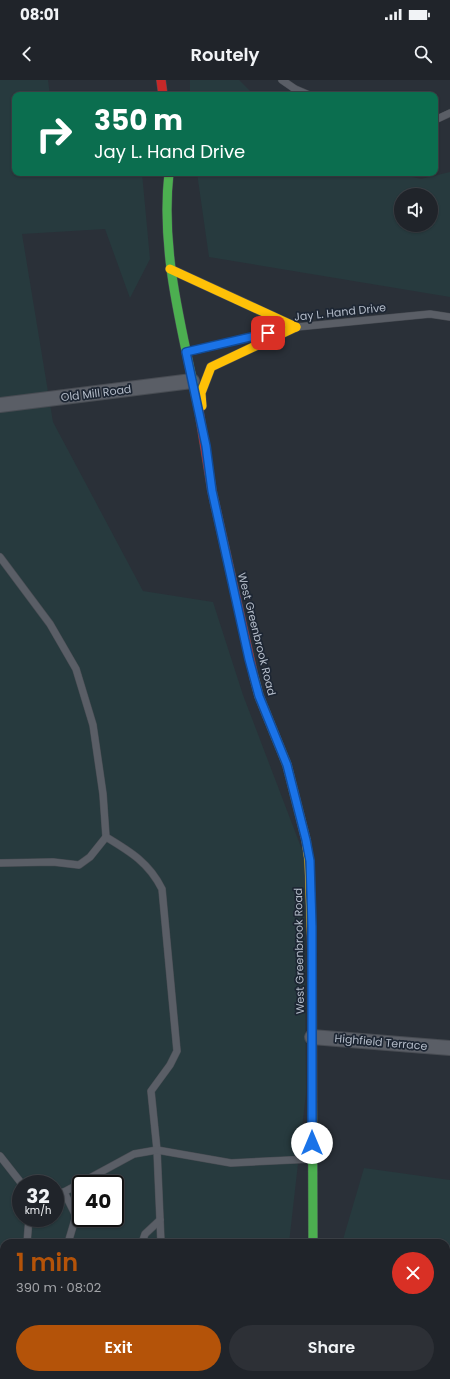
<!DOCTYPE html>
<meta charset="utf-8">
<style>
:root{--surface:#20242a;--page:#2d3036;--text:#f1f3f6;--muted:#a2a4a8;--line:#3d4147;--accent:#b45309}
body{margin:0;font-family:Poppins,sans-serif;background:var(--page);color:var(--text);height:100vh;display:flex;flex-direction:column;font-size:15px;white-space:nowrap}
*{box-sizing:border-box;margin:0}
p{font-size:13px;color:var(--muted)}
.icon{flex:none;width:22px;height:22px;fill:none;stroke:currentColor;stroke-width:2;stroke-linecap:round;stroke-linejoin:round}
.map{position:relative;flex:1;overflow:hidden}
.drawer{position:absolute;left:0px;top:1159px;width:450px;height:140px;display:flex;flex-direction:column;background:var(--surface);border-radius:12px 12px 0 0;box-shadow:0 1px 3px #0004,0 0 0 1px var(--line)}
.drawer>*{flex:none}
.top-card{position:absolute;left:12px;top:12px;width:426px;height:84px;border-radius:8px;box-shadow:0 1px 3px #0004,0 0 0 1px var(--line);background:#0b6e4f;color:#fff;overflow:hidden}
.controls{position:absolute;left:394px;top:108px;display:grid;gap:8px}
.controls a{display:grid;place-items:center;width:44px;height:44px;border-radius:50%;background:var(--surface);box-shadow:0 1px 3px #0004,0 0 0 1px var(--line);font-size:20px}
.speed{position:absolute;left:12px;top:1095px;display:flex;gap:8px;font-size:20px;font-weight:700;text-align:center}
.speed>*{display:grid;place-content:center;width:52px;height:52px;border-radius:50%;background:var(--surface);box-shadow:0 1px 3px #0004,0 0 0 1px var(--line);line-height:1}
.speed small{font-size:10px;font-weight:400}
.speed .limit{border:2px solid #111;border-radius:6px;background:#fff;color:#111}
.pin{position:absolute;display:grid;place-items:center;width:34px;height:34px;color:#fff;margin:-17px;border-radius:8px;box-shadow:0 2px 6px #0006}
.me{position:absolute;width:44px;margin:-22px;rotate:0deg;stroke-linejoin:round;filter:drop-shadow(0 0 3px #0008)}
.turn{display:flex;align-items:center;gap:14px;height:84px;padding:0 16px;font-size:18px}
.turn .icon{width:52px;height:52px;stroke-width:2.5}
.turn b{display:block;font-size:28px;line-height:34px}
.round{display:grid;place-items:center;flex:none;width:42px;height:42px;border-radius:21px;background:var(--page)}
.headline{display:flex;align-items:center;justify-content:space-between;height:68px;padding:0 16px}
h1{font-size:24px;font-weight:600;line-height:30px;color:var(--accent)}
.action{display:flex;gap:8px;margin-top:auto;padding:8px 16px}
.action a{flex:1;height:46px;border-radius:24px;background:var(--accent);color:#fff;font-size:16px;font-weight:600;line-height:46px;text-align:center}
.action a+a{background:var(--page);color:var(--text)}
.status{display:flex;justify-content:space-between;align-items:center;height:28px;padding:0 20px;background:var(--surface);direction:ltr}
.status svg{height:11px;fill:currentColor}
header{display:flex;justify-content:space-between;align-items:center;height:52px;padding:0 16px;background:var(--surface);font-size:18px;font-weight:600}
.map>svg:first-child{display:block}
.green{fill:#273a3e;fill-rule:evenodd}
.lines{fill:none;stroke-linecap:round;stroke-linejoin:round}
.lane-casing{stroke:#484c53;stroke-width:8}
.street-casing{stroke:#484c53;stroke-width:16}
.fast-casing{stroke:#484c53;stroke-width:10}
.slow-casing{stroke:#484c53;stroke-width:10}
.jam-casing{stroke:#484c53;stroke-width:10}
.path{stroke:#5d636a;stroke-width:2.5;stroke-dasharray:3 3;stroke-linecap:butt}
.lane{stroke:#5a5e66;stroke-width:7}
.street{stroke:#5a5e66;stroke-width:14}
.fast{stroke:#4caf50;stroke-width:9}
.slow{stroke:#ffc107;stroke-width:9}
.jam{stroke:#c62828;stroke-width:9}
.route-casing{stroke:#114b97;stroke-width:10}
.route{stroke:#1a73e8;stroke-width:7}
.labels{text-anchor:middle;stroke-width:3.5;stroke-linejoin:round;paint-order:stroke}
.street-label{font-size:11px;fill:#b4bcc9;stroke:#1d2633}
</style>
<div class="status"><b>08:01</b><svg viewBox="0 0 49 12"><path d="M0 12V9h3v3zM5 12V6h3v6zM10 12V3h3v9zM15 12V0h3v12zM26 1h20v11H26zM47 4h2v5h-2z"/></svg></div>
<header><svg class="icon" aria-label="back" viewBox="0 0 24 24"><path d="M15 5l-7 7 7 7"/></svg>Routely<svg class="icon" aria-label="search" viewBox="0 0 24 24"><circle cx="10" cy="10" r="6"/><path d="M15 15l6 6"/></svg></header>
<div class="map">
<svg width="450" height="1299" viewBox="0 0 450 1299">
<rect width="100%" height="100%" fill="#2a3038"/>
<!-- green -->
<g class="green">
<path d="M 0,0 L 48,0 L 50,15 L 15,15 L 15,93 L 142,93 L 150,179 L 130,218 L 105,149 L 22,154 L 53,342 L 143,511 L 213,522 L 243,615 L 304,775 L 306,1013 L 289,1163 L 4,1163 L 4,1295 L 281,1295 L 281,1299 L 0,1299 ZM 21,1104 L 55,1104 L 55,1138 L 21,1138 ZM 81,1104 L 115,1104 L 115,1138 L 81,1138 Z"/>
<polygon points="190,0 239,0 254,15 190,15"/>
<path d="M 450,92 L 450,217 L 209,177 L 197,93 L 396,93 L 421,99 ZM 401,115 L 431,115 L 431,145 L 401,145 Z"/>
<polygon points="364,1088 450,1100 450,1227 446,1227 446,1163 342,1163"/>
</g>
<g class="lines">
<!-- lane casing -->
<g class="lane-casing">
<g id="lane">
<polyline points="282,0 295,9 309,15"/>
<polyline points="435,40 450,33"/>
<polyline points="297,247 430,234 450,237"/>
<polyline points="188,272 260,255"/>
<polyline points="0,477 50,544 76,589 93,645 103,714 106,757"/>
<path d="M 0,783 L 53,782 L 79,785 L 90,777 L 106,757 C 131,772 149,783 162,809 L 177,971 L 170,985 L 151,1011 L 157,1070 L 161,1163"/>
<polyline points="0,1076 22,1104"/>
<polyline points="64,1112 76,1136 68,1163"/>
<polyline points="55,1113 64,1112 134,1074 157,1070 231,1083 312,1079"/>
<polyline points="27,1163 29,1138"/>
<polyline points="142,1163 145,1154 160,1140"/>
</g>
</g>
<!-- street casing -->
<g class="street-casing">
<g id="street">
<polyline points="0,325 192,301"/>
<polyline points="312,957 450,968"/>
</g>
</g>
<!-- fast casing -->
<g class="fast-casing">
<g id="fast">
<path d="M 169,93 C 160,173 183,253 199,331"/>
<polyline points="312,871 313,1163"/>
</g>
</g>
<!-- slow casing -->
<g class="slow-casing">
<g id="slow">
<polyline points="170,189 296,247"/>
<polyline points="202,326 201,313 211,287 296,247"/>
<polyline points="254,597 259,616 287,685 306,760 309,781 312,871"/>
<polyline points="291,1299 292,1295"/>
</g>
</g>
<!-- jam casing -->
<g class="jam-casing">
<g id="jam">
<polyline points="161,0 163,15"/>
<polyline points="199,331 212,411 254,597"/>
</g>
</g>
<!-- path -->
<polyline class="path" points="43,1295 43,1299"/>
<!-- lane -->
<use href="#lane" class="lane"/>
<!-- street -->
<use href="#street" class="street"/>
<!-- fast -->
<use href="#fast" class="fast"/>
<!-- slow -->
<use href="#slow" class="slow"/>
<!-- jam -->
<use href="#jam" class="jam"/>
</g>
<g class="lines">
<!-- route casing -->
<g class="route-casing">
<polyline id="route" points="268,253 186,272 206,366 212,411 249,579 259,616 287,685 306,760 310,781 312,847 312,1063"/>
</g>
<!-- route -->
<use href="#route" class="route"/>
</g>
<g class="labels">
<!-- street labels -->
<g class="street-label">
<text transform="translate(340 232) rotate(-6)" y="4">Jay L. Hand Drive</text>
<text transform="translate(96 313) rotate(-7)" y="4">Old Mill Road</text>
<text transform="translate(257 554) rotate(76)" y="4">West Greenbrook Road</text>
<text transform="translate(299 871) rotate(-91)" y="4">West Greenbrook Road</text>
<text transform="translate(381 962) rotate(5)" y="4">Highfield Terrace</text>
</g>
</g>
</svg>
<div class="controls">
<a><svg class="icon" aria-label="sound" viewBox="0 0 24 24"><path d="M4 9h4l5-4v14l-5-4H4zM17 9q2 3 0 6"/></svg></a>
</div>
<div class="speed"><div>32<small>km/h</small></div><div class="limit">40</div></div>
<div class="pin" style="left:268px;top:253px;background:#d93025"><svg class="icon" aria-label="arrive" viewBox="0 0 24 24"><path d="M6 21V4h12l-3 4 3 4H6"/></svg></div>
<svg class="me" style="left:312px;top:1063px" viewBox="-20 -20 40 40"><circle r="19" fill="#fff"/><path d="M0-13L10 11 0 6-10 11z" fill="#1a73e8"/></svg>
<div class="top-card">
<div class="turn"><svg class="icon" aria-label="right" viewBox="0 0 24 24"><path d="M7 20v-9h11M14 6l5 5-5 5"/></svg><div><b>350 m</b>Jay L. Hand Drive</div></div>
</div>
<section class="drawer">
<div class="headline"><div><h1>1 min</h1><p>390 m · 08:02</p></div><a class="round" style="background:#d93025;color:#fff"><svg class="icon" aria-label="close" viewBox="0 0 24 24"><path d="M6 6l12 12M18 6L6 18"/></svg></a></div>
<div class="action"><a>Exit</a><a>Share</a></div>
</section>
</div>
